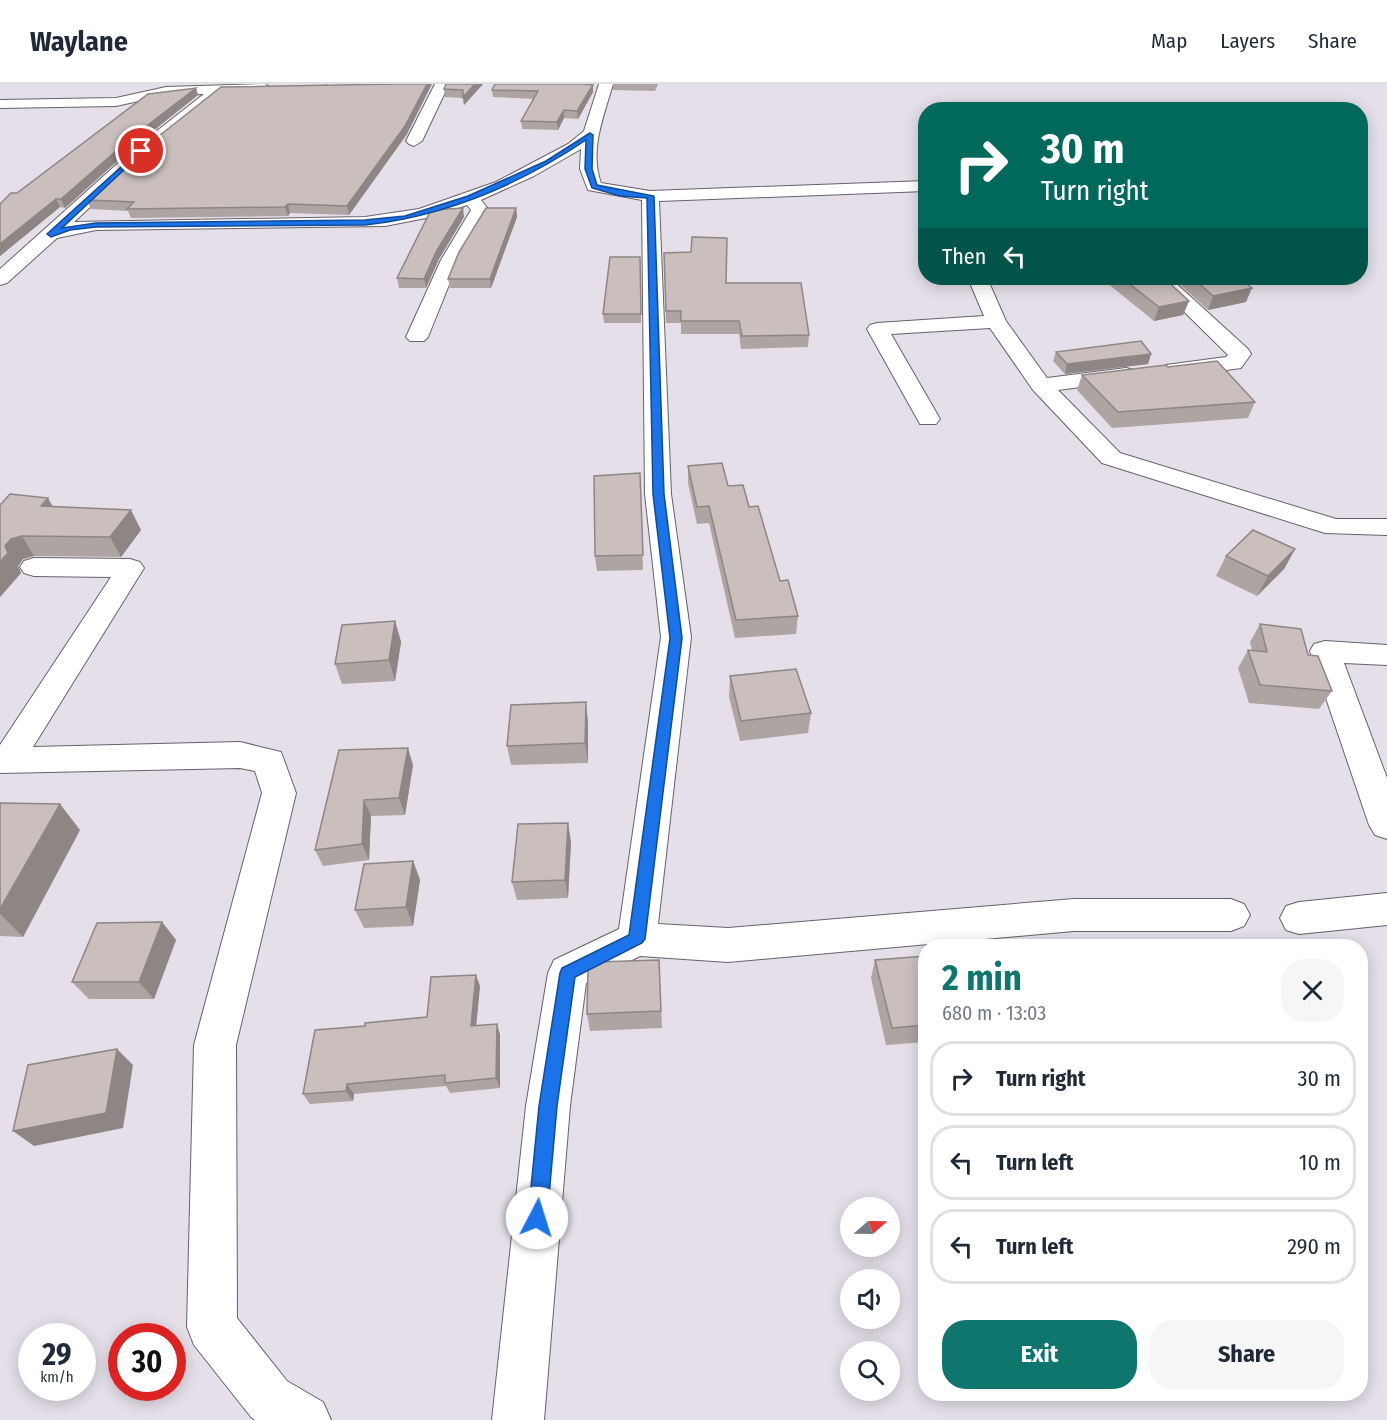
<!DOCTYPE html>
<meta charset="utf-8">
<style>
:root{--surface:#fff;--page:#f6f6f7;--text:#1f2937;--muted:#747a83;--line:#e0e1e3;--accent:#0f766e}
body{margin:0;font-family:"Fira Sans Condensed",sans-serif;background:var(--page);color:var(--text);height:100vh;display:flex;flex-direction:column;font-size:22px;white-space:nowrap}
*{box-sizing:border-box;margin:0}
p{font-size:20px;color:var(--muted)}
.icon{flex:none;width:33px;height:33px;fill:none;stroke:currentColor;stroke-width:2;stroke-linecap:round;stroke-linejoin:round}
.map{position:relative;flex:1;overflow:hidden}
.side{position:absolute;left:918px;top:855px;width:450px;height:462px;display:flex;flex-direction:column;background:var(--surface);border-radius:24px;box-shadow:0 3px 15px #0003}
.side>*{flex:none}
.top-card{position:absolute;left:918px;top:18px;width:450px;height:183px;border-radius:24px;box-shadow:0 3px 15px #0003;background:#00695c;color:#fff;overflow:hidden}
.needle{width:39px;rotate:70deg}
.controls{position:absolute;left:840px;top:1113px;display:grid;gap:12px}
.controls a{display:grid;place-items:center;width:60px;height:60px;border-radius:50%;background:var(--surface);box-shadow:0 3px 15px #0003;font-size:30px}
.speed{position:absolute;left:18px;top:1239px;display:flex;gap:12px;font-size:30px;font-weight:700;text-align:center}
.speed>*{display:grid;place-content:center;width:78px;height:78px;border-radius:50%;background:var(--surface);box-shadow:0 3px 15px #0003;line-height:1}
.speed small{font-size:15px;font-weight:400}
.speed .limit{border:9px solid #d22;background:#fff;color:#111}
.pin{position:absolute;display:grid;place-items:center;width:51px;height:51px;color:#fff;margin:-26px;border:3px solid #fff;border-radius:50%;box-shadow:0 2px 6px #0007}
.me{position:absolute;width:66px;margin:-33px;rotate:5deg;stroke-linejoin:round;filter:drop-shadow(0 0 4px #0008)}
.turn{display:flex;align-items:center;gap:21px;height:126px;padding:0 24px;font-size:27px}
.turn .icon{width:78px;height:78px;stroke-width:2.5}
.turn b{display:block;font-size:42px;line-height:51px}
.then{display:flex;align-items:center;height:57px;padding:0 24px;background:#0003;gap:12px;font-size:22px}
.round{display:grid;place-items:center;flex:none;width:63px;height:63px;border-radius:24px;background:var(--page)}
.summary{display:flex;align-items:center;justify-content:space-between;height:102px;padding:0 24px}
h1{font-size:36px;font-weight:700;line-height:45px;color:var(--accent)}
.action{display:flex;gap:12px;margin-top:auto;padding:12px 24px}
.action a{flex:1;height:69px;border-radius:24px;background:var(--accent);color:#fff;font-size:24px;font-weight:700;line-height:69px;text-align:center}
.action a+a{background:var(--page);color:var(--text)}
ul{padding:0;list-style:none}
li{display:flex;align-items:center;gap:18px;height:75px;margin:0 12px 9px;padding:0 12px;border:3px solid var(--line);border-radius:24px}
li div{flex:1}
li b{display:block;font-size:22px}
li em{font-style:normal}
header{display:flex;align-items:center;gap:36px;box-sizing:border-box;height:84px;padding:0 30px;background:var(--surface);border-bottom:2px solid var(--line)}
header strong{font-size:28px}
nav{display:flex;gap:33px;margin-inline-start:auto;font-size:21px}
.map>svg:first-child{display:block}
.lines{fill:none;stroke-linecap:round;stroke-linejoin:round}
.minor-casing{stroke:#66626a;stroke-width:2}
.minor{fill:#fff;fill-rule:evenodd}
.wall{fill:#aea4a2}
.shaded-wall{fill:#8d8684}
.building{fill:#cabfbc;stroke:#8d8684;stroke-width:1.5}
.route{fill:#1a73e8;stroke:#114b97;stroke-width:1.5}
</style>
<header>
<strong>Waylane</strong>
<nav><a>Map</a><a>Layers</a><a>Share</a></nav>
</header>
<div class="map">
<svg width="1387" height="1336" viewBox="0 0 1387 1336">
<rect width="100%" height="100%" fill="#e4dfe8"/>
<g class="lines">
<!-- minor casing -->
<g class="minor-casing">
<g id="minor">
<path d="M 265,0 L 271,4 L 269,7 L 222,9 L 147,70 L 74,138 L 365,133 L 419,125 L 496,98 L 568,60 L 584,47 L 599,0 L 613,0 C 604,32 589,66 601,99 L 650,107 L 926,97 L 926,107 L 659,117 L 671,410 L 691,553 L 658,840 L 728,844 L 1074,815 L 1231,815 L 1244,820 L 1250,831 L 1244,842 L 1231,847 L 1074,847 L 728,878 L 640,872 L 586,899 L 570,1022 L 544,1336 L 492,1336 L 526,1022 L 548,889 L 554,876 L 619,845 L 661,553 L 645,410 L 642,116 L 588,106 L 580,85 L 581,65 L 534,92 L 481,116 L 489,126 L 459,176 L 428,253 L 424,257 L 410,257 L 406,253 L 441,176 L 471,126 L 467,121 L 431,133 L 385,142 L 96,146 L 57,154 L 7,199 L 0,201 L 0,185 L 135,64 L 204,10 L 166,11 L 116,22 L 0,24 L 0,16 L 116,14 L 166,3 Z"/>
<polygon points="327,0 412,0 405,4 333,6 328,5"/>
<polygon points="435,0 449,0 422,57 414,62 409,60 406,57"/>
<polygon points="968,194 987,194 1006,237 1047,294 1126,284 1134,286 1137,291 1134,296 1058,306 1120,369 1336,435 1387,435 1387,451 1325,449 1102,379 1033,306 990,244 891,250 940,335 936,340 920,340 867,245 870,241 877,239 984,232"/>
<polygon points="1150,194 1170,194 1248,265 1251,270 1241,284 1174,293 1166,291 1163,286 1166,281 1226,273 1228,271"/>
<polygon points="34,474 130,475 140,478 144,484 33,663 240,658 281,668 296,709 236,961 237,1234 287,1297 323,1318 331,1336 255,1336 251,1333 194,1261 187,1243 194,961 262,709 255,687 240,684 0,689 0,661 111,493 34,492 24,489 20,483 24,477"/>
<polygon points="1325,557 1387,561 1387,581 1344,579 1387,694 1387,755 1375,751 1369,741 1310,567 1314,560"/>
<polygon points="1387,809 1387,841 1299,850 1286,846 1280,834 1286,822 1299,818"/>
</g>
</g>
<!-- minor -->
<use href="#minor" class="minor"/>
</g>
<!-- wall -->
<g class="wall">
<polygon points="483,0 464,21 463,14 445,13 444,5"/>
<polygon points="613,0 658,0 655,7 613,6"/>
<polygon points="593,1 593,8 578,35 564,34 558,46 522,45 521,37 534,15 493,13 492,6"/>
<polygon points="196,4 198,11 134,62 65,124 60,123 0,172 0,120"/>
<polygon points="407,50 349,131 290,129 288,132 131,134 128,127 91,125 87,116"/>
<polygon points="516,124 517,133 491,204 450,204 448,195"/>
<polygon points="464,133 439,175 426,204 399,204 397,194"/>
<polygon points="664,169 726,199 809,251 808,263 741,265 739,250 681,250 681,239 666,239"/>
<polygon points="640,173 641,239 604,239 603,230"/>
<polygon points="1101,194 1164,194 1189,217 1183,231 1154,237"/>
<polygon points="1173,194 1238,194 1246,218 1208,226"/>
<polygon points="1056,268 1151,270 1148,280 1065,290 1053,277"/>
<polygon points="1168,283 1255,318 1248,334 1112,344 1077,306 1082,291"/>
<polygon points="688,382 728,402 749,423 780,497 798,532 796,550 735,554 709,439 697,440 688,399"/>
<polygon points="640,389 643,486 597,487 595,472"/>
<polygon points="0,421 53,422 141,446 121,473 34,472 23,475 18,482 21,489 0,513"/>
<polygon points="1295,465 1284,485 1257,512 1216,492 1226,472"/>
<polygon points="395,537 401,558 395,597 342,600 335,580"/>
<polygon points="1260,540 1308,571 1332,607 1319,625 1249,619 1238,584 1248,566 1252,566 1250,558"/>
<polygon points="730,592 811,629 808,649 740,657 729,613"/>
<polygon points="588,638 588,679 511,681 507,662"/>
<polygon points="339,666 413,681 405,731 371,732 369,776 323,782 315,766"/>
<polygon points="0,719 80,746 23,853 0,852"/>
<polygon points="571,758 568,814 517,816 512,798"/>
<polygon points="413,777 420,796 413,842 364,844 355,826"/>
<polygon points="162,838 176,856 154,915 89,915 72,898"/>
<polygon points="926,872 926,958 886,961 871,894 875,876"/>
<polygon points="659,876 662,944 590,947 587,930"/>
<polygon points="480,902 476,942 497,940 500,951 500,1004 450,1009 446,1002 354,1010 353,1017 310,1020 303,1010 365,942 427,933"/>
</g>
<!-- shaded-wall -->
<g class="shaded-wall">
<polygon points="427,0 432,0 407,50 349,131 347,122"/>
<polygon points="475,0 483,0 464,21 463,13"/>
<polygon points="593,1 593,8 578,35 577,27"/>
<polygon points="196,4 198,11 134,62 65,124 61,115 131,54"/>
<polygon points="564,26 564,34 558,46 557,38"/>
<polygon points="56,115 60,123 0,172 0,160"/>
<polygon points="288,120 290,129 288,132 285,123"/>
<polygon points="463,124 464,133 439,175 426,204 424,195 437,166"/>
<polygon points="516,124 517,133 491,204 490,195"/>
<polygon points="1252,204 1246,218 1208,226 1213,212"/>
<polygon points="1189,217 1183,231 1154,237 1159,223"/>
<polygon points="1151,270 1148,280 1065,290 1067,280"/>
<polygon points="48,414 59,434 41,422"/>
<polygon points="131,426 141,446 121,473 110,453"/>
<polygon points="22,452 34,472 23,475 18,482 21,489 0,513 0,478 5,462 11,455"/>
<polygon points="1295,465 1284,485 1257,512 1268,492"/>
<polygon points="395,537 401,558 395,597 389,576"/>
<polygon points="586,618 588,638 588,679 585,659"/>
<polygon points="408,664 413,681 405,731 399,714"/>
<polygon points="364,716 371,732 369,776 362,760"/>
<polygon points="60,720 80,746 23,853 0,830 0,825"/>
<polygon points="568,739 571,758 568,814 565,796"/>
<polygon points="413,777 420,796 413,842 406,823"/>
<polygon points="162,838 176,856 154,915 139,898"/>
<polygon points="476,891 480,902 475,953 471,942"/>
<polygon points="497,940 500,951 500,1004 496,994"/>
<polygon points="117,965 133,981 123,1044 34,1062 13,1047"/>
<polygon points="347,1000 354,1010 353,1017 346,1007"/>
</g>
<!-- building -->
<g class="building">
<polygon points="396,0 427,0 405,42 347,122 288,120 285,123 127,125 134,118 87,116 145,63 221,3"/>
<polygon points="446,0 475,0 463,13 463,6 444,5"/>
<polygon points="495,0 582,0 593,1 577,27 564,26 557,38 521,37 538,7 492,6"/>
<polygon points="196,4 131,54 61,115 56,115 0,160 0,120 11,109 17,109 148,10"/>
<polygon points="463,124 437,166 424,195 397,194 431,126"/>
<polygon points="486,124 516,124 490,195 448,195 459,168"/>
<polygon points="692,153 727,154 726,199 801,199 809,251 742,252 739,237 681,237 681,227 666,227 664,169 691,168"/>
<polygon points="610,173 640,173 641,230 603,230"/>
<polygon points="1122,194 1164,194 1189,217 1159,223"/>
<polygon points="1193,194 1238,194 1252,204 1213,212"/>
<polygon points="1141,257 1151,270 1067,280 1056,268"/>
<polygon points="1217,277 1255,318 1118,328 1082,291 1166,281 1168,283"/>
<polygon points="722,379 728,402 743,401 749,423 758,422 780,497 788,496 798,532 736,536 709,422 697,423 688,382"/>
<polygon points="640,389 643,471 595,472 594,392"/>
<polygon points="10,410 48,414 41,422 131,426 110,453 22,452 11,455 5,462 8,469 0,478 0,421"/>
<polygon points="1253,446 1295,465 1268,492 1226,472"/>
<polygon points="395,537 389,576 335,580 342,541"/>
<polygon points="1260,540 1301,545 1308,571 1318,572 1332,607 1260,601 1248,566 1267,568"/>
<polygon points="796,585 811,629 741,637 730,592"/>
<polygon points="586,618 585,659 507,662 511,621"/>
<polygon points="408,664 399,714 364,716 362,760 315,766 339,666"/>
<polygon points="0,719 60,720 0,825"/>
<polygon points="568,739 565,796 512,798 518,740"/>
<polygon points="413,777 406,823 355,826 364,780"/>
<polygon points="162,838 139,898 72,898 97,839"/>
<polygon points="1134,860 1135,862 1111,862"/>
<polygon points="926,872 926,941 892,944 875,876"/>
<polygon points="659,876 661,927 587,930 588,882 594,878"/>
<polygon points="476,891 471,942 497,940 496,994 445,999 445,991 347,1000 346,1007 303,1010 315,946 365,942 365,939 427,933 431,893"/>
<polygon points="117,965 106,1029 13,1047 28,981"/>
</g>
<!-- route -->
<path class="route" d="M 590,49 L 593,51 L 592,85 L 597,101 L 654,112 L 664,410 L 682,554 L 645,855 L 642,859 L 575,893 L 557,1022 L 547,1134 L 544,1141 L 537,1144 L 531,1141 L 528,1134 L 539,1022 L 560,889 L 562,884 L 629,851 L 670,554 L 653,410 L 647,114 L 620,112 L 592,104 L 585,85 L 586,56 C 519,101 446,132 365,141 L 96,143 L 70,146 L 51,153 L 47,150 L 141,65 L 143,68 L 62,144 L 96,139 L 365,136 L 405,132 L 468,112 L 546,77 Z"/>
</svg>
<div class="controls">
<a><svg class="needle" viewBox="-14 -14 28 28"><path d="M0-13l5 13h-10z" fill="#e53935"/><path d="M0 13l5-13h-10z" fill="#747a83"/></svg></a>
<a><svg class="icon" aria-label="sound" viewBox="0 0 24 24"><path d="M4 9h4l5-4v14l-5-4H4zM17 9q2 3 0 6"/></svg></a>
<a><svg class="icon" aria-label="search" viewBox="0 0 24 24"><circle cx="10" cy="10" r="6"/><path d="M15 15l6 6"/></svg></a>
</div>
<div class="speed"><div>29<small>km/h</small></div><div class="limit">30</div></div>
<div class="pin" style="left:141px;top:67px;background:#d93025"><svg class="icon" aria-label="arrive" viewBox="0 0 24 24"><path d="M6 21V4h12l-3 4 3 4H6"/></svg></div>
<svg class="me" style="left:537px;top:1134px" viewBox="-20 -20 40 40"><circle r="19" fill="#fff"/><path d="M0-13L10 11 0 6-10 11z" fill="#1a73e8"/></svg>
<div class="top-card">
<div class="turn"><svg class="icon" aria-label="right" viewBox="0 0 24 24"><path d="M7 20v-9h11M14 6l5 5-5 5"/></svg><div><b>30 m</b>Turn right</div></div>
<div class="then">Then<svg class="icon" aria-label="left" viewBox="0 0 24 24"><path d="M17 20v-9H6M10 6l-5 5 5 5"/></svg></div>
</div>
<section class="side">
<div class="summary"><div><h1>2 min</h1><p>680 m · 13:03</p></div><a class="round"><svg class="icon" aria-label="close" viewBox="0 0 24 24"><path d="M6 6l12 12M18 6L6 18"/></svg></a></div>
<ul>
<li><svg class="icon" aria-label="right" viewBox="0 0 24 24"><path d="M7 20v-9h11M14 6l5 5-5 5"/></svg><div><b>Turn right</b></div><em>30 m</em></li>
<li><svg class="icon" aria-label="left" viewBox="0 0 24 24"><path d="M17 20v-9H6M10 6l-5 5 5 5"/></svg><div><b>Turn left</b></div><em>10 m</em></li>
<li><svg class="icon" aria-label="left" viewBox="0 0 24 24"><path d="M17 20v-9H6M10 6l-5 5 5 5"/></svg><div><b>Turn left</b></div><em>290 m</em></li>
</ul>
<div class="action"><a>Exit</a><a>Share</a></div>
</section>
</div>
